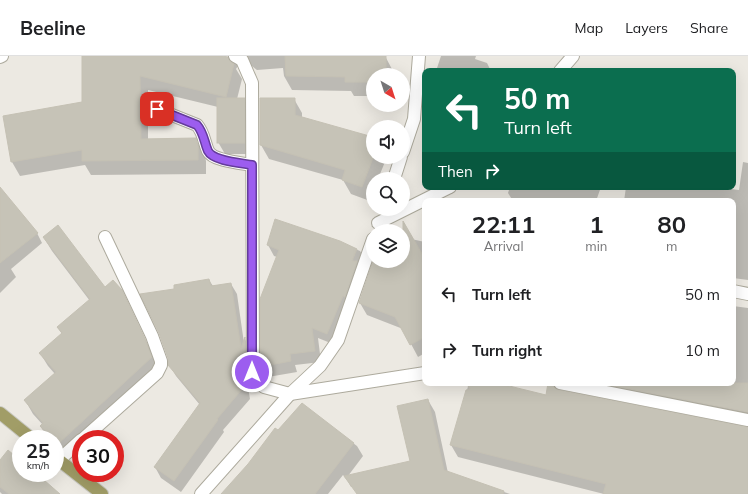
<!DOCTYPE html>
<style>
:root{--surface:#fff;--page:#f2f2f2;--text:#202124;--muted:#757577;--line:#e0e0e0}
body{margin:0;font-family:Mulish,sans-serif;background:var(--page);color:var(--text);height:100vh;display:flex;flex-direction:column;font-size:15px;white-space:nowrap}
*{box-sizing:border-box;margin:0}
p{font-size:13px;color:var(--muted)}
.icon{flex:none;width:22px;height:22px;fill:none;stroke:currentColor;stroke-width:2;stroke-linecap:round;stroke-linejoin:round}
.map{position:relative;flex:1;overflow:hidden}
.drawer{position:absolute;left:422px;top:142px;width:314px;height:188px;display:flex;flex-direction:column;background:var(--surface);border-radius:8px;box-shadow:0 4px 16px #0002}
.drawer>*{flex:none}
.top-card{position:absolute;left:422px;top:12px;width:314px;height:122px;border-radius:8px;box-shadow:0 4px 16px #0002;background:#0b6e4f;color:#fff;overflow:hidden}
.needle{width:26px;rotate:141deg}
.fabs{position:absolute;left:366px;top:12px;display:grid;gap:8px}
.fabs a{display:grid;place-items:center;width:44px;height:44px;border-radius:50%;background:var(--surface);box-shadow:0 4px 16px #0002;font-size:20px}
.speed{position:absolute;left:12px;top:374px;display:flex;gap:8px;font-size:20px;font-weight:700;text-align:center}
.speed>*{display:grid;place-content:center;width:52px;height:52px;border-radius:50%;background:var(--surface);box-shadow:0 4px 16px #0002;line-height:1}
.speed small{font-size:10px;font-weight:400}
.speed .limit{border:6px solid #d22;background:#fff;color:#111}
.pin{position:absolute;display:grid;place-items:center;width:34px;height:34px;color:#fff;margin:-17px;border-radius:8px;box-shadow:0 2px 6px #0006}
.me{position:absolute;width:44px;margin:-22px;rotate:0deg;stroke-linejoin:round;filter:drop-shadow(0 0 3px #0008)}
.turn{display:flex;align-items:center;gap:14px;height:84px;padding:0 16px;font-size:18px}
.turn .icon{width:52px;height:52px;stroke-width:2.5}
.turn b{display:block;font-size:28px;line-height:34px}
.then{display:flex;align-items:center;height:38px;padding:0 16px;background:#0003;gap:8px;font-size:15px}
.eta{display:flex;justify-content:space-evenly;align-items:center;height:68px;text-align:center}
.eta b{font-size:24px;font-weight:700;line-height:28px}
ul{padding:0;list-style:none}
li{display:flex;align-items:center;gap:12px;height:56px;padding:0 16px}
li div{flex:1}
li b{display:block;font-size:15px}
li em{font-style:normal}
header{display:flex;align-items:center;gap:24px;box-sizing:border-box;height:56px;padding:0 20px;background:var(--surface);border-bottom:1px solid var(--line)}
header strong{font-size:19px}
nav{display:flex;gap:22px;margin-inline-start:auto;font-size:14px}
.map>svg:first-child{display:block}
.shadow{fill:#0003}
.building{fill:#c6c3b7;stroke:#c5c1b4}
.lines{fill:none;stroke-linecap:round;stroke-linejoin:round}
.minor-casing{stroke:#adaa9d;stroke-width:14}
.major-casing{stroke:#c8c8c1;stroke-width:14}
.minor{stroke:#fff;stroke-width:12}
.major{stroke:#a19d67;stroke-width:12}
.route-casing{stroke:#653c9b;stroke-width:10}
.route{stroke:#9c5def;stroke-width:7}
</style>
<header>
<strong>Beeline</strong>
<nav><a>Map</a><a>Layers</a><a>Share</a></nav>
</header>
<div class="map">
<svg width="748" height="438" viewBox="0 0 748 438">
<rect width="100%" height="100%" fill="#ece9e2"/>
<!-- shadow -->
<g class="shadow">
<polygon points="83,0 218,0 228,2 228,0 385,0 393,15 393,19 373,19 373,40 354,40 351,35 292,34 284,20 283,12 257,14 248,7 239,8 236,13 242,23 237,43 244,43 251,55 251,98 225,98 218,86 218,51 148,34 148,83 195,83 204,97 206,105 206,118 91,119 85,109 20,120 12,106 4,61 83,47"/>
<polygon points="441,0 476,0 475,3 487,7 491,15 436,15"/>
<polygon points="294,43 302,57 302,62 373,82 373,101 387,101 378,123 373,123 373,136 370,145 351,138 343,124 269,103 261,89"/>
<polygon points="743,106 748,107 748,224 733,222 733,145 624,145 626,131 716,131 739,134"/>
<polygon points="510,131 601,131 596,145 513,145 508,137"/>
<polygon points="0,153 37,177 42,187 11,213 16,221 0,237"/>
<polygon points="44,182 105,232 121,235 152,297 159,315 65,401 55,391 55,383 48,383 41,371 43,369 33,358 25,344 55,318 48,310 40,297 62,278 58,272 90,245 52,195"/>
<polygon points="411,183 425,186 425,297 418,301 403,273 367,259 360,247 374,205 403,205 403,188"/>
<polygon points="339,186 360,195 367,206 333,288 318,282 321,306 295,309 297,316 268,321 261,310 277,201 274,200 268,189"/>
<polygon points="209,224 213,230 231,228 237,238 244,287 246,283 251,293 251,324 247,325 250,343 223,374 224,376 181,436 161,422 155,411 200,349 176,320 169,308 176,234"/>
<polygon points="733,250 748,252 748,367 569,331 561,334 560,336 748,372 748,438 604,438 458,401 451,389 469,327 484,327 551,341 548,327 733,327"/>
<polygon points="428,344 435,356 448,417 510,438 358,438 353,431 351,431 346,422 346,423 343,419 328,438 223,438 302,349 357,390 363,400 348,420 411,406"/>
<polygon points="0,406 21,406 21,417 34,417 59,438 2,438 0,436"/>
</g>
<!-- building -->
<g class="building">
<polygon points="82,0 222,0 228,1 229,4 234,8 226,41 140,20 141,83 196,82 198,90 198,104 82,105 82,94 11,106 3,60 82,46"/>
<polygon points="285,0 386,0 386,19 373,19 373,26 345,26 345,21 286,20"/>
<rect x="217" y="42" width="28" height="45"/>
<polygon points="260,42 295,42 295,59 373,81 373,102 362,131 342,124 345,114 260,89"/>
<polygon points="0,131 38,177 0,207"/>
<polygon points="275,163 340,185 357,193 352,205 357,205 345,241 343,240 327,278 312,272 315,295 290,298 291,305 260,311 260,243 279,194 267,189"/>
<polygon points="403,165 425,203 425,281 410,289 395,261 359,247 373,205 403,205"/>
<polygon points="58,169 105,231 113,224 122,234 145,283 152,301 57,389 55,387 55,383 52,383 40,370 43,367 24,344 56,316 39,297 62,277 57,271 90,243 43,181"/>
<polygon points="209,223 211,230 231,227 241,292 245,281 245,313 241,314 244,331 217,363 218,364 174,425 154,411 200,347 168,309 168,302 159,277 140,238 174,233 174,229"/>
<polygon points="466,327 497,327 546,339 548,327 553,327 555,332 559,334 748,371 748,438 603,438 606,428 450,389 466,334 470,333"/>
<polygon points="599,327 748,327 748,356"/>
<polygon points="428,343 444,414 504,435 503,438 357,438 344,420 410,405 397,350"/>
<polygon points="302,347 354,387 315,438 221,438 248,408 275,372 278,374"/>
<polygon points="8,394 21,405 21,417 36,417 60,438 9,438 0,431 0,404"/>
</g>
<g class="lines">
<!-- minor casing -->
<g class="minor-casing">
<g id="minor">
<polyline points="235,0 242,4 252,27 253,317 264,331 290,338 425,317"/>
<polyline points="0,1 2,0"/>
<polyline points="560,15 573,0"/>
<path d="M 157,53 L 197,69 C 204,77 204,86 208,95 C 213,105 241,107 252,109"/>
<polyline points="403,96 414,63 419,0"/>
<polyline points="394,123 401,101"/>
<polyline points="378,167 450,131"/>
<polyline points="733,235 748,238"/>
<polyline points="560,327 748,364"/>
<polyline points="83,383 157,317 161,309 161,305 152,280 105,181"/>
<polyline points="59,404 81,384"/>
<polyline points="201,438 290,338 320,310 338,284 373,183"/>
</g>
</g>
<!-- major casing -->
<g class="major-casing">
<g id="major">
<polyline points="0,357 32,383"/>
<polyline points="55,401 102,438"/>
</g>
</g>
<!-- minor -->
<use href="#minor" class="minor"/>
<!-- major -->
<use href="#major" class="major"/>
</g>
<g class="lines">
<!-- route casing -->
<g class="route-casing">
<path id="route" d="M 157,53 L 197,69 C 204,77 204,86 208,95 C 213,105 241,107 252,109 L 252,316"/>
</g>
<!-- route -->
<use href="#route" class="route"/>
</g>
</svg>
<div class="fabs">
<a><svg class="needle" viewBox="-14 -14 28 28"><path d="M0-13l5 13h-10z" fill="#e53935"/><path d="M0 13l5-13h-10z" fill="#757577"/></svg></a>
<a><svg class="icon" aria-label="sound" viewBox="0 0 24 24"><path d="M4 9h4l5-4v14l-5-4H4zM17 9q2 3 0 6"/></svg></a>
<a><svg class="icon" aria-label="search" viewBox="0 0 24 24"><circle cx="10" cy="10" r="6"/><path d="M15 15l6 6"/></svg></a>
<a><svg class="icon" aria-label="layers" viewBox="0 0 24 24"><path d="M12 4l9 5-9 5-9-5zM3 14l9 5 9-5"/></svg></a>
</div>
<div class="speed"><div>25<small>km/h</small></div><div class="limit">30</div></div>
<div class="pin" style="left:157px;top:53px;background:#d93025"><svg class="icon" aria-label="arrive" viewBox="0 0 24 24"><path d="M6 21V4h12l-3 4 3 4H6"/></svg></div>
<svg class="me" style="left:252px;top:316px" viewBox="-20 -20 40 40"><circle r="17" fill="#9c5def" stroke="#fff" stroke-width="3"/><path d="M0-11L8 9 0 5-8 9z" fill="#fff"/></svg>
<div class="top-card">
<div class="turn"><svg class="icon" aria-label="left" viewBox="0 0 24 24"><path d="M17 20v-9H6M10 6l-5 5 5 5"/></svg><div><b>50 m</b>Turn left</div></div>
<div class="then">Then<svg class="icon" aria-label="right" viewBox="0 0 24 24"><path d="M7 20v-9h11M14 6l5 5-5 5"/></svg></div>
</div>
<section class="drawer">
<div class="eta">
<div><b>22:11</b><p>Arrival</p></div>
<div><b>1</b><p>min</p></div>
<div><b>80</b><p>m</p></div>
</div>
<ul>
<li><svg class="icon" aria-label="left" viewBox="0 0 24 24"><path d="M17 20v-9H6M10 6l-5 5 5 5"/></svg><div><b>Turn left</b></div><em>50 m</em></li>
<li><svg class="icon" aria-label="right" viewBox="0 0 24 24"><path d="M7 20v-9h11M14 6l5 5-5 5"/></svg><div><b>Turn right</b></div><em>10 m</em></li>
</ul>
</section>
</div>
